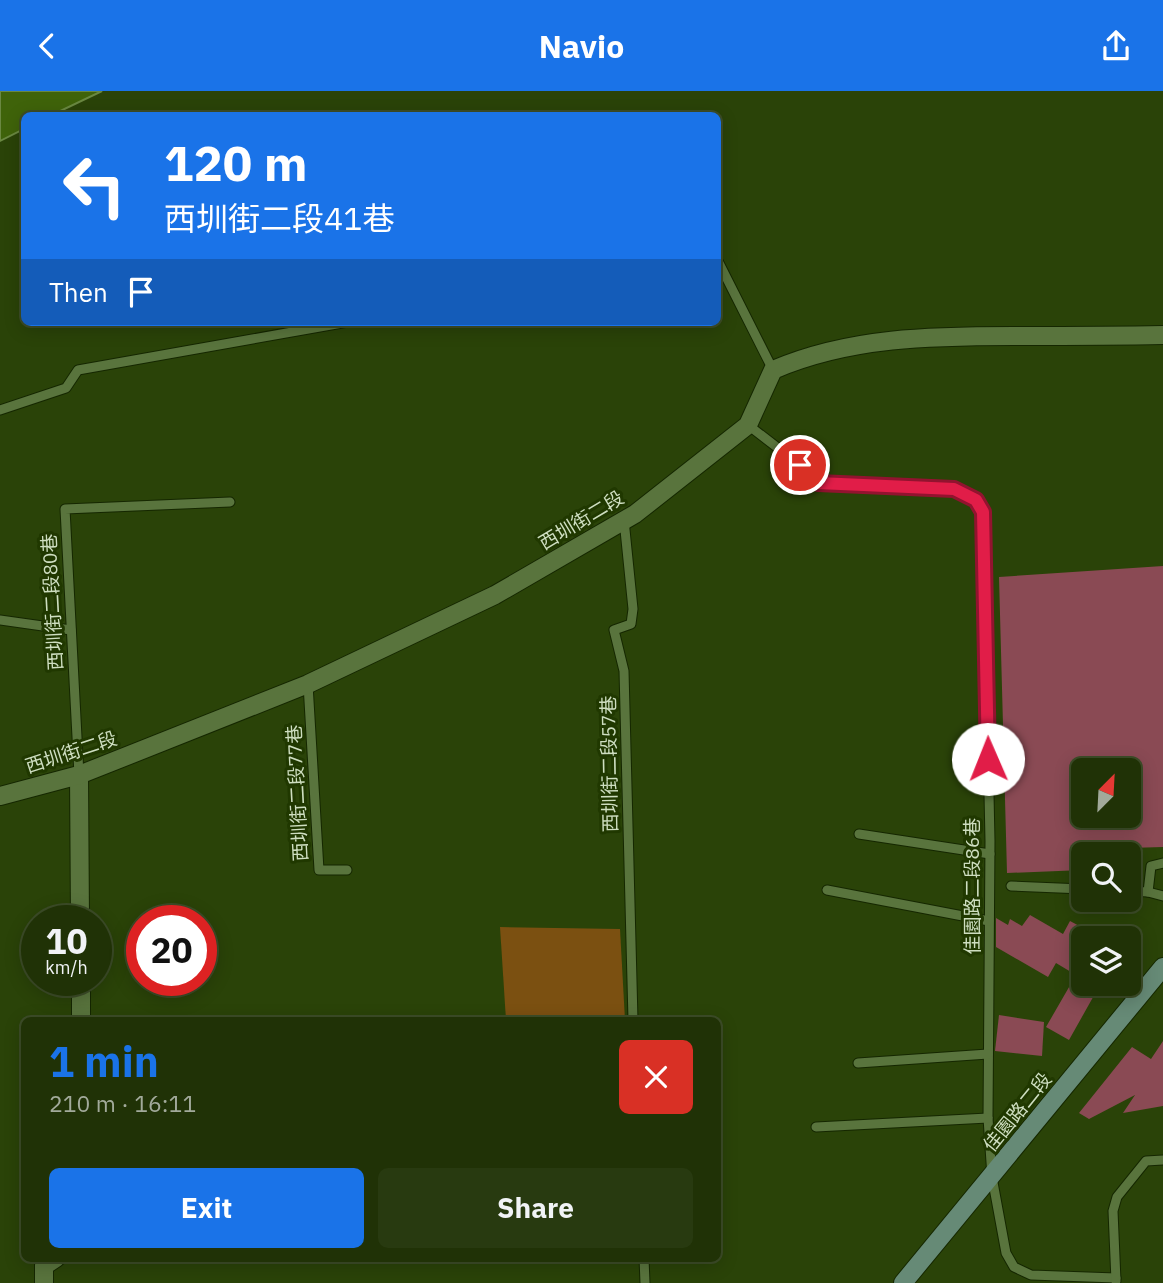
<!DOCTYPE html>
<meta charset="utf-8">
<style>
:root{--surface:#203206;--page:#283a10;--text:#f1f3f6;--muted:#a2aa9b;--line:#3d4d28;--accent:#1a73e8}
body{margin:0;font-family:"IBM Plex Sans","Noto Sans TC",sans-serif;background:var(--page);color:var(--text);height:100vh;display:flex;flex-direction:column;font-size:26px;white-space:nowrap}
*{box-sizing:border-box;margin:0}
p{font-size:23px;color:var(--muted)}
.icon{flex:none;width:38px;height:38px;fill:none;stroke:currentColor;stroke-width:2;stroke-linecap:round;stroke-linejoin:round}
.map{position:relative;flex:1;overflow:hidden}
.panel{position:absolute;left:21px;top:926px;width:700px;height:245px;display:flex;flex-direction:column;background:var(--surface);border-radius:10px;box-shadow:0 4px 18px #0003,0 0 0 2px var(--line)}
.panel>*{flex:none}
.banner{position:absolute;left:21px;top:21px;width:700px;height:214px;border-radius:10px;box-shadow:0 4px 18px #0003,0 0 0 2px var(--line);background:#1a73e8;color:#fff;overflow:hidden}
.needle{width:46px;rotate:24deg}
.fabs{position:absolute;left:1071px;top:667px;display:grid;gap:14px}
.fabs a{display:grid;place-items:center;width:70px;height:70px;border-radius:10px;background:var(--surface);box-shadow:0 4px 18px #0003,0 0 0 2px var(--line);font-size:35px}
.speed{position:absolute;left:21px;top:814px;display:flex;gap:14px;font-size:35px;font-weight:700;text-align:center}
.speed>*{display:grid;place-content:center;width:91px;height:91px;border-radius:50%;background:var(--surface);box-shadow:0 4px 18px #0003,0 0 0 2px var(--line);line-height:1}
.speed small{font-size:18px;font-weight:400}
.speed .limit{border:10px solid #d22;background:#fff;color:#111}
.pin{position:absolute;display:grid;place-items:center;width:60px;height:60px;color:#fff;margin:-30px;border:4px solid #fff;border-radius:50%;box-shadow:0 2px 7px #0007}
.me{position:absolute;width:77px;margin:-38px;rotate:359deg;stroke-linejoin:round;filter:drop-shadow(0 0 5px #0008)}
.turn{display:flex;align-items:center;gap:24px;height:147px;padding:0 28px;font-size:32px}
.turn .icon{width:91px;height:91px;stroke-width:2.5}
.turn b{display:block;font-size:49px;line-height:60px}
.then{display:flex;align-items:center;height:66px;padding:0 28px;background:#0003;gap:14px;font-size:26px}
.round{display:grid;place-items:center;flex:none;width:74px;height:74px;border-radius:10px;background:var(--page)}
.headline{display:flex;align-items:center;justify-content:space-between;height:119px;padding:0 28px}
h1{font-size:42px;font-weight:800;line-height:52px;color:var(--accent)}
.action{display:flex;gap:14px;margin-top:auto;padding:14px 28px}
.action a{flex:1;height:80px;border-radius:10px;background:var(--accent);color:#fff;font-size:28px;font-weight:800;line-height:80px;text-align:center}
.action a+a{background:var(--page);color:var(--text)}
header{display:flex;justify-content:space-between;align-items:center;height:91px;padding:0 28px;background:var(--accent);color:#fff;font-size:32px;font-weight:800}
.map>svg:first-child{display:block}
.green{fill:#7b5011}
.water{fill:#3f630a;stroke:#6a8841;stroke-width:2}
.building{fill:#8a4a54;fill-rule:evenodd}
.lines{fill:none;stroke-linecap:round;stroke-linejoin:round}
.lane-casing{stroke:#152700;stroke-width:11}
.street-casing{stroke:#152700;stroke-width:20}
.secondary-casing{stroke:#152700;stroke-width:20}
.lane{stroke:#59743d;stroke-width:9}
.street{stroke:#59743d;stroke-width:18}
.secondary{stroke:#668a76;stroke-width:18}
.route-casing{stroke:#92132f;stroke-width:18}
.route{stroke:#e11d48;stroke-width:12}
.labels{text-anchor:middle;stroke-width:6;stroke-linejoin:round;paint-order:stroke}
.street-label{font-size:19px;fill:#cedec0;stroke:#203800}
</style>
<header><svg class="icon" aria-label="back" viewBox="0 0 24 24"><path d="M15 5l-7 7 7 7"/></svg>Navio<svg class="icon" aria-label="share" viewBox="0 0 24 24"><path d="M12 15V3M7 8l5-5 5 5M5 13v7h14v-7"/></svg></header>
<div class="map">
<svg width="1163" height="1192" viewBox="0 0 1163 1192">
<rect width="100%" height="100%" fill="#2a4308"/>
<!-- green -->
<polygon class="green" points="500,836 620,838 625,929 506,929"/>
<!-- water -->
<polygon class="water" points="0,0 102,0 52,24 24,24 24,38 0,50"/>
<!-- building -->
<g class="building">
<path d="M 1163,475 L 1163,756 L 1129,757 L 1130,763 L 1083,763 L 1083,779 L 1007,782 L 999,486 ZM 1083,679 L 1129,679 L 1129,724 L 1083,724 Z"/>
<polygon points="1030,824 1063,843 1070,830 1102,847 1083,847 1083,892 1101,892 1069,949 1046,936 1076,884 1056,872 1048,886 996,856 996,827 1008,834 1010,828 1022,835"/>
<polygon points="999,924 1044,931 1042,965 995,960"/>
<polygon points="1163,950 1163,1015 1123,1022 1135,1004 1089,1028 1079,1022 1132,956 1151,968"/>
</g>
<g class="lines">
<!-- lane casing -->
<g class="lane-casing">
<g id="lane">
<polyline points="718,170 773,279"/>
<polyline points="0,319 66,297 78,279 348,231"/>
<polyline points="748,334 800,374 818,392 954,399 976,409 983,420 990,750 988,1027 992,1086 1006,1162 1014,1176 1031,1184 1116,1187"/>
<polyline points="624,429 633,518 631,533 614,539 624,580 633,929"/>
<polyline points="0,529 71,539"/>
<polyline points="308,593 319,779 347,779"/>
<polyline points="79,684 65,418 230,411"/>
<polyline points="859,743 990,763"/>
<polyline points="1011,795 1083,798"/>
<polyline points="827,799 989,830"/>
<polyline points="1129,800 1148,801 1163,805"/>
<polyline points="1148,801 1151,775 1163,772"/>
<polyline points="858,972 988,963"/>
<polyline points="816,1036 988,1027"/>
<polyline points="644,1167 645,1192"/>
<polyline points="1116,1190 1113,1120 1117,1106 1146,1070 1163,1069"/>
</g>
</g>
<!-- street casing -->
<g class="street-casing">
<g id="street">
<polyline points="79,684 80,830"/>
<path d="M 0,705 L 79,684 L 308,593 L 495,504 L 635,423 L 748,334 L 773,279 C 849,246 933,245 1014,245 C 1064,245 1113,245 1163,244"/>
<polyline points="81,889 81,929"/>
<polyline points="44,1192 44,1175 56,1167"/>
</g>
</g>
<!-- secondary casing -->
<g class="secondary-casing">
<polyline id="secondary" points="903,1192 1163,876"/>
</g>
<!-- lane -->
<use href="#lane" class="lane"/>
<!-- street -->
<use href="#street" class="street"/>
<!-- secondary -->
<use href="#secondary" class="secondary"/>
</g>
<g class="lines">
<!-- route casing -->
<g class="route-casing">
<polyline id="route" points="800,374 818,392 954,398 976,409 983,421 988,668"/>
</g>
<!-- route -->
<use href="#route" class="route"/>
</g>
<g class="labels">
<!-- street labels -->
<g class="street-label">
<text transform="translate(581 429) rotate(-31)" y="7">西圳街二段</text>
<text transform="translate(52 511) rotate(-93)" y="7">西圳街二段80巷</text>
<text transform="translate(71 661) rotate(-18)" y="7">西圳街二段</text>
<text transform="translate(609 673) rotate(-91)" y="7">西圳街二段57巷</text>
<text transform="translate(297 702) rotate(-93)" y="7">西圳街二段77巷</text>
<text transform="translate(972 795) rotate(-90)" y="7">佳園路二段86巷</text>
<text transform="translate(1017 1021) rotate(-51)" y="7">佳園路二段</text>
</g>
</g>
</svg>
<div class="fabs">
<a><svg class="needle" viewBox="-14 -14 28 28"><path d="M0-13l5 13h-10z" fill="#e53935"/><path d="M0 13l5-13h-10z" fill="#a2aa9b"/></svg></a>
<a><svg class="icon" aria-label="search" viewBox="0 0 24 24"><circle cx="10" cy="10" r="6"/><path d="M15 15l6 6"/></svg></a>
<a><svg class="icon" aria-label="layers" viewBox="0 0 24 24"><path d="M12 4l9 5-9 5-9-5zM3 14l9 5 9-5"/></svg></a>
</div>
<div class="speed"><div>10<small>km/h</small></div><div class="limit">20</div></div>
<div class="pin" style="left:800px;top:374px;background:#d93025"><svg class="icon" aria-label="arrive" viewBox="0 0 24 24"><path d="M6 21V4h12l-3 4 3 4H6"/></svg></div>
<svg class="me" style="left:988px;top:668px" viewBox="-20 -20 40 40"><circle r="19" fill="#fff"/><path d="M0-13L10 11 0 6-10 11z" fill="#e11d48"/></svg>
<div class="banner">
<div class="turn"><svg class="icon" aria-label="left" viewBox="0 0 24 24"><path d="M17 20v-9H6M10 6l-5 5 5 5"/></svg><div><b>120 m</b>西圳街二段41巷</div></div>
<div class="then">Then<svg class="icon" aria-label="arrive" viewBox="0 0 24 24"><path d="M6 21V4h12l-3 4 3 4H6"/></svg></div>
</div>
<section class="panel">
<div class="headline"><div><h1>1 min</h1><p>210 m · 16:11</p></div><a class="round" style="background:#d93025;color:#fff"><svg class="icon" aria-label="close" viewBox="0 0 24 24"><path d="M6 6l12 12M18 6L6 18"/></svg></a></div>
<div class="action"><a>Exit</a><a>Share</a></div>
</section>
</div>
